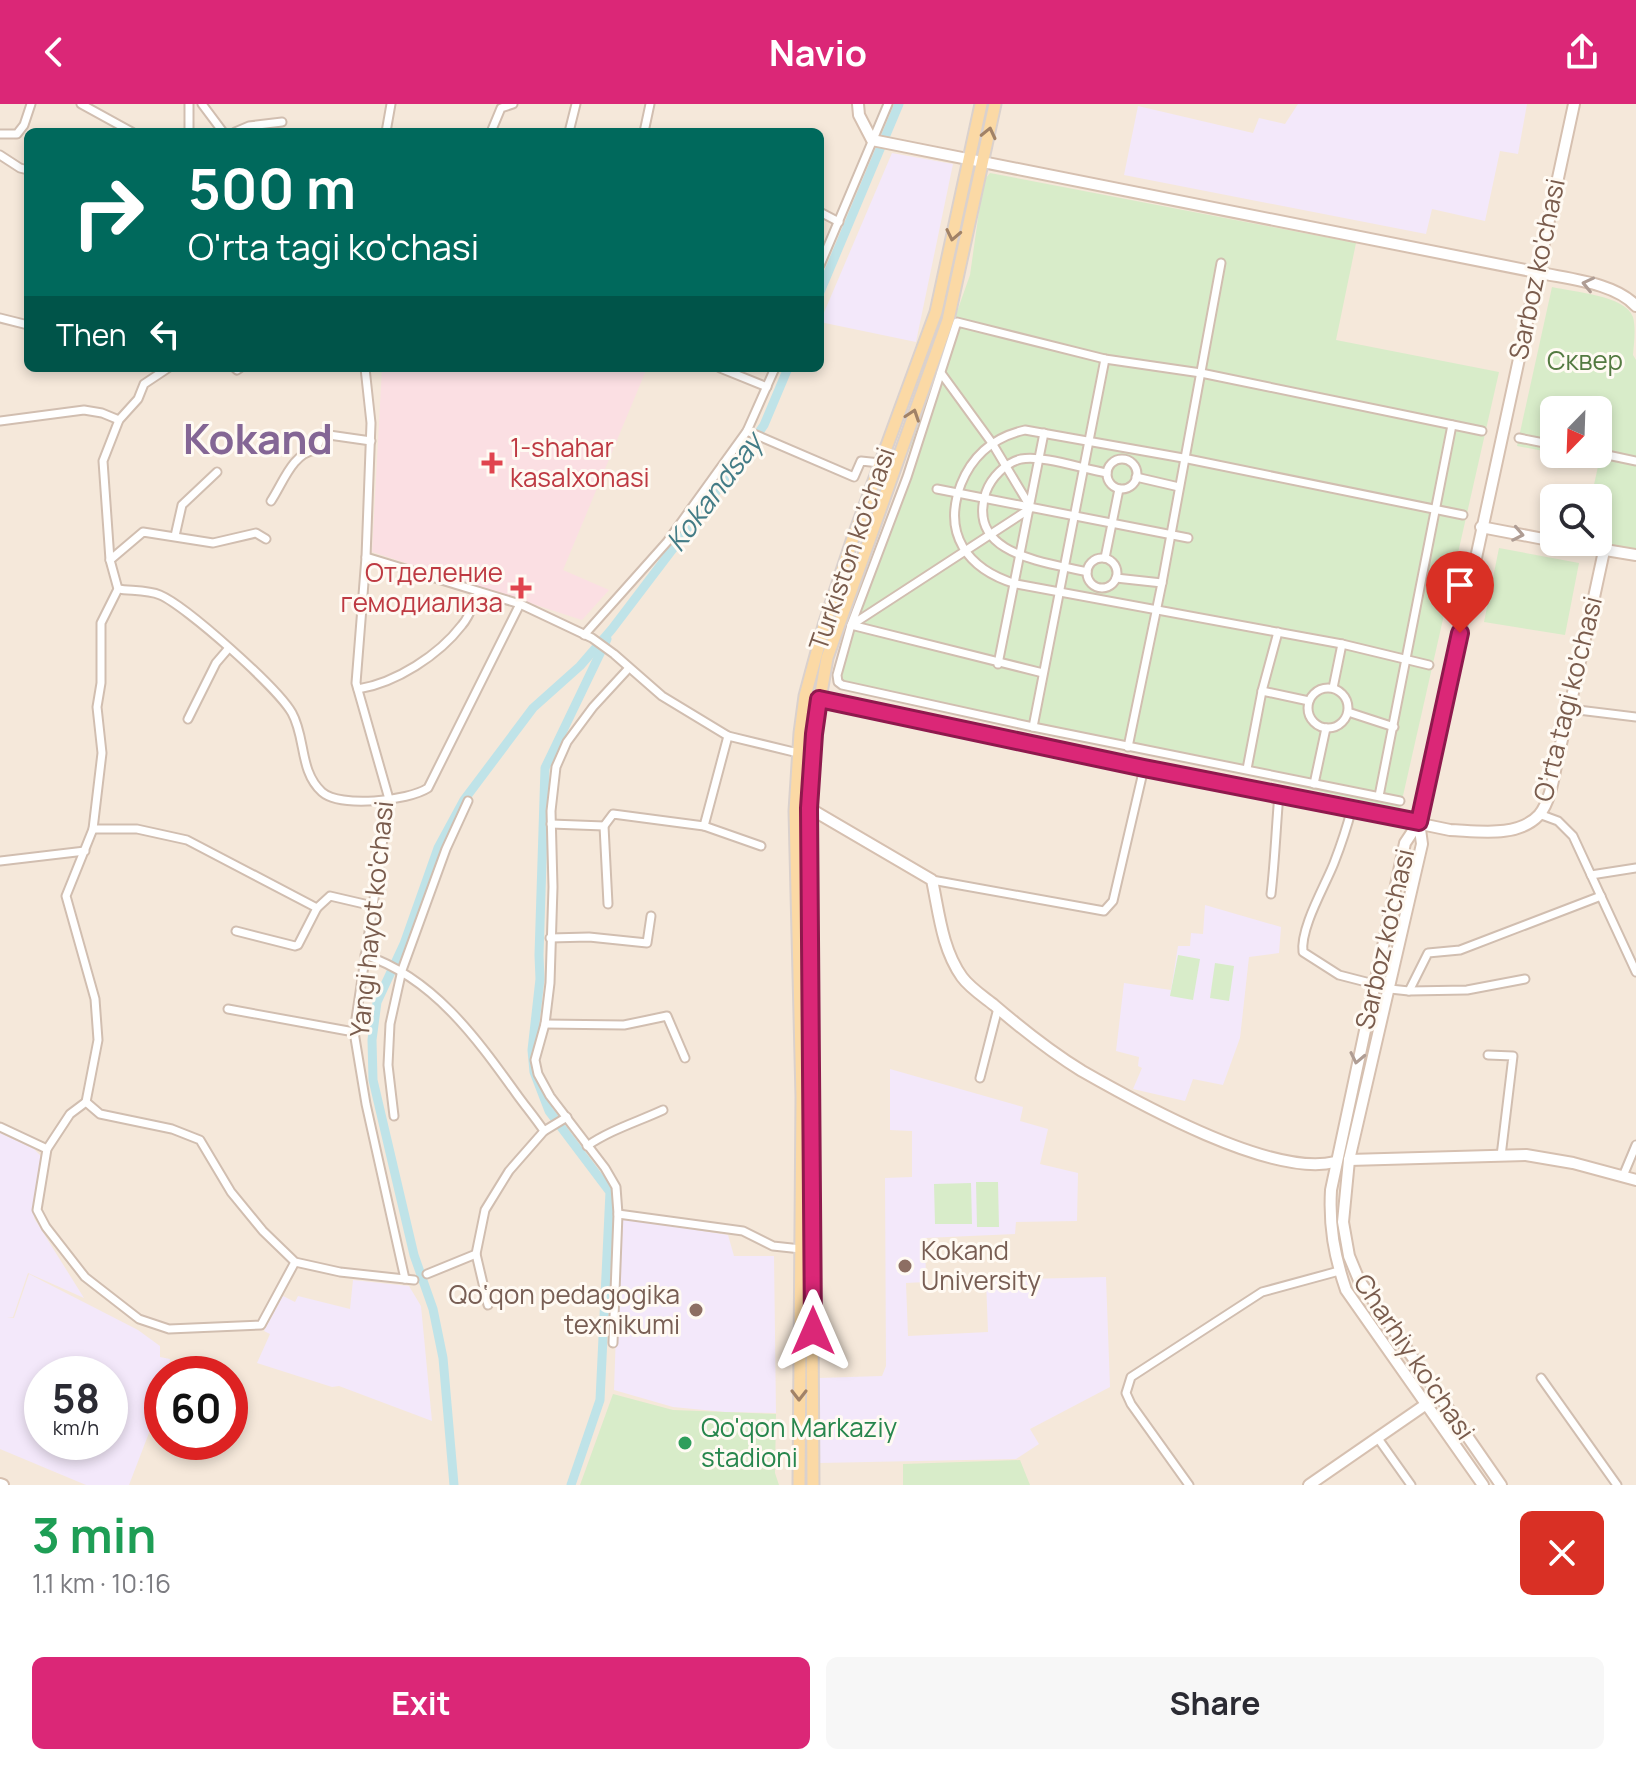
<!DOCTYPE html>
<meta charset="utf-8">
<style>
:root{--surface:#fff;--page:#f7f7f7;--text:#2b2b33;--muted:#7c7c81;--accent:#db2777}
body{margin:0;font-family:Manrope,sans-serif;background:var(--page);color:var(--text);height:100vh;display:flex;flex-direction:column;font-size:30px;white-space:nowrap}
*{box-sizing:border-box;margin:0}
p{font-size:26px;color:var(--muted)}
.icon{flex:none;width:44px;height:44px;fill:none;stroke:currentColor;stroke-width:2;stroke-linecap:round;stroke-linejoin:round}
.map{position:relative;height:1381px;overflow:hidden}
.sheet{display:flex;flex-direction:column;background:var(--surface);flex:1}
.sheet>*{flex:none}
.guide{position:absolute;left:24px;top:24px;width:800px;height:244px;border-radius:12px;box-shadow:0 4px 12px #0003;background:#00695c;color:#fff;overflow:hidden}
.needle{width:52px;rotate:203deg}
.fabs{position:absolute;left:1540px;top:292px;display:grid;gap:16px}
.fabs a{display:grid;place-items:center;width:72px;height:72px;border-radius:12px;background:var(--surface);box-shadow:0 4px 12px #0003;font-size:40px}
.speed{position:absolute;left:24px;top:1252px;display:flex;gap:16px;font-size:40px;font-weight:700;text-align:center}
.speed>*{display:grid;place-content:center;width:104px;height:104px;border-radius:50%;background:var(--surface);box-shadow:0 4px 12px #0003;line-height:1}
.speed small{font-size:20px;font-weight:400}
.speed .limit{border:12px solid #d22;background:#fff;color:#111}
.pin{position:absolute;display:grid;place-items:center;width:68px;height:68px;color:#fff;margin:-82px -34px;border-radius:50% 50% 50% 0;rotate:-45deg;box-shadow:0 0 8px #0007}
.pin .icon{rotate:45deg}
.me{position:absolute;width:88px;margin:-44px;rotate:0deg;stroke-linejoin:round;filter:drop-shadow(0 0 6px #0008)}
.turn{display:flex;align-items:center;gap:28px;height:168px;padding:0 32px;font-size:36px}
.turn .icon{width:104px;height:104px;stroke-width:2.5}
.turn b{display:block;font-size:56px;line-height:68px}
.then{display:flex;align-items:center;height:76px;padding:0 32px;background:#0003;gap:16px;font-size:30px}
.round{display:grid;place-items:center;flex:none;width:84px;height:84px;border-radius:12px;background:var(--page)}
.overview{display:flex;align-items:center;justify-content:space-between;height:136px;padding:0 32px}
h1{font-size:48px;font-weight:700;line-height:60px;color:#1e9e55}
.cta{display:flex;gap:16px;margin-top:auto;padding:16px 32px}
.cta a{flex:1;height:92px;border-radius:12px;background:var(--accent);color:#fff;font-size:32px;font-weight:700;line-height:92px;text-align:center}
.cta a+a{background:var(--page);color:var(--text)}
header{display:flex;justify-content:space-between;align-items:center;height:104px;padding:0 32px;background:var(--accent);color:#fff;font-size:36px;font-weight:700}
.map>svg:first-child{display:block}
.residential{fill:#f5e8da;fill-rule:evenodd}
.education{fill:#f3e8fa;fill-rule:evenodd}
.medical{fill:#fbdfe3}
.green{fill:#d8ecc9}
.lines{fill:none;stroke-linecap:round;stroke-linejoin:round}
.canal{stroke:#bfe3e8;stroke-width:9}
.street-casing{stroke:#d1beb0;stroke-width:11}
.secondary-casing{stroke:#d6c0b0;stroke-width:14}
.primary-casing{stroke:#dad1cd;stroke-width:15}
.street{stroke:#fff;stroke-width:7}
.secondary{stroke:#fff;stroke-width:10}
.primary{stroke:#fbd9a5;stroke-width:11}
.oneway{stroke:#a18267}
.oneway2{stroke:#af9d94}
.route-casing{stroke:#8e194d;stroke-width:20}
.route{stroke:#db2777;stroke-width:14}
.health-dot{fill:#e0444e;stroke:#fffaf3;stroke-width:3}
.education-dot{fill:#8d6e63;stroke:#fffaf3;stroke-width:3}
.leisure-dot{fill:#2e9e5b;stroke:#fffaf3;stroke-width:3}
.labels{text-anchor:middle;stroke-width:6;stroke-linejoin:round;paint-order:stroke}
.street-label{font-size:26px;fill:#7a5c4d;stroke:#fffaf3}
.park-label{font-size:26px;fill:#537a41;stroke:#fffaf3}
.health-label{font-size:26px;fill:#be3a42;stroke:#fffaf3;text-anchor:start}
.education-label{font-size:26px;fill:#785e54;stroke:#fffaf3;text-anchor:start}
.leisure-label{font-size:26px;fill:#27864d;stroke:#fffaf3;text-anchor:start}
.water-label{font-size:28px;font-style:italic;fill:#437c86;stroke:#fffaf3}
.town-label{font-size:42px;font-weight:bold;fill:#846695;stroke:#fffaf3}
</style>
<header><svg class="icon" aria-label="back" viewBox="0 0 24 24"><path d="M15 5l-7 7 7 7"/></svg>Navio<svg class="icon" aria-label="share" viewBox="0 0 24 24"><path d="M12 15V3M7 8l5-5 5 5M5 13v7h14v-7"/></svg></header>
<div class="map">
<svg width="1636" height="1381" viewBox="0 0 1636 1381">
<rect width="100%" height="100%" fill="#fdf6ec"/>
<!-- residential -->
<path class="residential" d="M 0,0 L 1636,0 L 1636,1381 L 0,1381 ZM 28,28 L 820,28 L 820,264 L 28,264 ZM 1554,306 L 1598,306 L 1598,350 L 1554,350 ZM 1554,394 L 1598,394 L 1598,438 L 1554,438 ZM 42,1270 L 110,1270 L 110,1338 L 42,1338 ZM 162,1270 L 230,1270 L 230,1338 L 162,1338 Z"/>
<!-- education -->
<g class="education">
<polygon points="1298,0 1527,0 1518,50 1500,47 1485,117 1432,105 1426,130 1124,71 1138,2 1253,29 1259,14 1285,20"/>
<polygon points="892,49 953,60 916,238 820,218"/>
<polygon points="1205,801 1281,823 1279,849 1249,853 1240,934 1223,981 1193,975 1185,997 1133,985 1142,964 1138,962 1139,953 1116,947 1124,879 1171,886 1178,842 1190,842 1191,829 1203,830"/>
<polygon points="890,965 1023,1003 1020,1017 1048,1025 1040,1060 1078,1069 1077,1117 1016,1118 1015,1130 925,1134 926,1178 906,1179 908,1232 988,1228 986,1176 1106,1173 1110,1283 1030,1325 1039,1340 1016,1355 819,1359 818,1274 882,1272 886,1262 885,1074 912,1073 912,1027 890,1026"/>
<path d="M 0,1029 L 34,1045 L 41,1052 L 34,1114 L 84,1194 L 28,1169 L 13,1213 L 7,1213 L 14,1214 L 29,1170 L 138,1226 L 160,1242 L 160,1253 L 170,1255 L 167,1270 L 162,1270 L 162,1295 L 129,1381 L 86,1381 L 0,1345 ZM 42,1270 L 110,1270 L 110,1338 L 42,1338 Z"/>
<polygon points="620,1114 728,1131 734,1152 774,1152 776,1309 725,1308 673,1303 614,1286"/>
<polygon points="353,1176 409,1182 421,1202 432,1317 339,1282 332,1283 257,1259 270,1230 264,1227 283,1192 295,1198 298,1192 350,1205"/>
</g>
<!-- medical -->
<polygon class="medical" points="382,264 500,264 511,269 515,264 647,264 563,466 609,486 582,516 372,448"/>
<!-- green -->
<g class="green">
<polygon points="990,69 1356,139 1336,236 1499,268 1400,705 835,581 833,571 842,541 905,371 912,335 970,171 982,86 985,75"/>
<path d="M 1552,183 C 1573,188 1625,191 1633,213 C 1636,225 1634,239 1633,251 L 1636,256 L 1636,446 L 1591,438 L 1598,438 L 1598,394 L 1591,394 L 1599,358 L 1559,350 L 1598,350 L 1598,306 L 1554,306 L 1554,349 L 1517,342 Z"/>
<polygon points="1499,444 1579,459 1565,531 1484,518"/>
<polygon points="1178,851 1200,855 1193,896 1170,892"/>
<polygon points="1215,859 1234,862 1229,897 1210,894"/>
<polygon points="976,1078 998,1078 999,1123 977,1123"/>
<polygon points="971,1079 972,1120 935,1120 934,1080"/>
<polygon points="613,1290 673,1306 776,1310 775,1369 779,1381 580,1381"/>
<polygon points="1020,1356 1030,1381 903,1381 903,1360"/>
</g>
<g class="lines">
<!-- canal -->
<g class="canal">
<polyline points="820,188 899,0"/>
<polyline points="454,1381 443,1254 433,1205 414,1151 373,976 372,936 377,898 404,840 438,744 464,696 533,604 580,562 612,525 729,371 764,321 788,264"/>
<polyline points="571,1381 600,1296 610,1088 549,1007 534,968 532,946 540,875 539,851 545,664 607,535"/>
</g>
<!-- street casing -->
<g class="street-casing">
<g id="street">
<polyline points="81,0 132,28"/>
<polyline points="202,0 223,28"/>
<polyline points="189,28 189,0"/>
<polyline points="235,28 249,22 282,18"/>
<polyline points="386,28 391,0"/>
<polyline points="491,28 501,4 513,0"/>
<polyline points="569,28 576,0"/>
<polyline points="644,28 650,0"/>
<polyline points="0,30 17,30 24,21 31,0"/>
<polyline points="0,51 20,64 28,66"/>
<polyline points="820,108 839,118"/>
<polyline points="820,161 888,0"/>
<polyline points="0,214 28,221"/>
<polyline points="235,264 237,266 240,264"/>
<polyline points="365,264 371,319 366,453 356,579 389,695 354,928 366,1000 405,1175"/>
<polyline points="720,264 767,283"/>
<polyline points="0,317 84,306 102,309 119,316"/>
<polyline points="747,327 854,373 861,357 880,359"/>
<polyline points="1519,334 1554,341"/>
<polyline points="1598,349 1636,357"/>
<circle cx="1122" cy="370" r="15"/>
<polyline points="1136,373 1179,383"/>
<polyline points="937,385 1188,434"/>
<path d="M 271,397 C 283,379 293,348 316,346 L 322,330 L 371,337"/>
<polyline points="175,432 182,401 217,368"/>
<polyline points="366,453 520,500 592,534 614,550 662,592 728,632 798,649"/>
<polyline points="1105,454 1119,385"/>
<circle cx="1102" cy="469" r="15"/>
<polyline points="110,456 143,428 213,439 256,429 266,435"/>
<path d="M 1087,468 C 1046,458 965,451 986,388 C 991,374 1005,359 1021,355 C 1044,351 1082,365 1107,369"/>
<polyline points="1116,474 1162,479"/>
<path d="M 118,485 C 131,487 148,486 160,491 C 186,502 278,584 292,609 C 306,634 299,667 322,688 C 340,704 408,697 428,684 L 520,500"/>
<polyline points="853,520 1031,404 992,339 941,269"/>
<polyline points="851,521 1043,569"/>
<polyline points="584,531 667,438 747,327 775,264"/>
<polyline points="998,560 1044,329"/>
<path d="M 1429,561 L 1342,540 L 1016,480 C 967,465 942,430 961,380 C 973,350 994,333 1025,326 L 1183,354 L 1463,411"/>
<circle cx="1328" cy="604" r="20"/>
<polyline points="1333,584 1342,540"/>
<path d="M 358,585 C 396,579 439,551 462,521 C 470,512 474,498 479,488"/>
<polyline points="1262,587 1309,597"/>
<polyline points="1570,605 1636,613"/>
<polyline points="1348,608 1394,623"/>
<polyline points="188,615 216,559 228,545"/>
<polyline points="1033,623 1105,255"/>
<polyline points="1128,643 1162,479 1221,159"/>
<polyline points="1247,665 1262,587 1278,528"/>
<polyline points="1314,680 1326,624"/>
<polyline points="1379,692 1452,321"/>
<polyline points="1400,697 1033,623 842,581 838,578 837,571 851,521 907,373 957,218 1105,255 1201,269 1482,327"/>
<path d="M 1352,704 C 1347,723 1341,741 1334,759 C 1325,782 1300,824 1303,848 L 1339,871 L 1374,880"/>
<polyline points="1539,710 1558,717 1573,732 1636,868"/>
<polyline points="551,720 604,722 613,710 704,722 728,632"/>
<polyline points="604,722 608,800"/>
<polyline points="704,722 761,742"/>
<polyline points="93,725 137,725 187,736 317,804 330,792 373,802"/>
<polyline points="0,757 85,747"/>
<polyline points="1591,771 1636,764"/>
<polyline points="932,776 1104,807 1113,797 1144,664"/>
<path d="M 1271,790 C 1275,756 1276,724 1279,690"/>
<polyline points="236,827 295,842 298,841 317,804"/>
<polyline points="550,834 589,833 647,839 651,812"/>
<path d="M 365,851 C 434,874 477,935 518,992 C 526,1003 536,1015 544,1027 L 509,1067 L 485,1106 L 476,1150 L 427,1170"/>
<polyline points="1390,885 1409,887 1428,849 1460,846 1601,792"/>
<polyline points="1409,887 1467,886 1525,875"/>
<polyline points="228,905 354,928"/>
<polyline points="545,920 624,921 667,912 685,954"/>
<polyline points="1488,951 1513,952 1501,1052"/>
<polyline points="980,974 998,904"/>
<polyline points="86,998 98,936 95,895 66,792 93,725 102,649 97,603 101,579 101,519 118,485 110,456 103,357 119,316 138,295 144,280 168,264"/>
<polyline points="86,998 70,1010 47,1045 37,1106 46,1123 85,1173 139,1215 169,1225 261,1221 295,1158"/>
<polyline points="86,998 100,1010 172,1025 200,1036 231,1088 263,1127 295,1158 340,1168 414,1176"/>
<polyline points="394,1012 388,961 390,920 402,866 446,745 468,697"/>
<polyline points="0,1023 47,1045"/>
<polyline points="544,1027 567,1013"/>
<path d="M 587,1042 C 610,1026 637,1018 663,1006"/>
<polyline points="1623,1072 1636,1041"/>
<polyline points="618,1110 743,1127 773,1142 801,1145"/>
<polyline points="476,1150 488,1201"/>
<polyline points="613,1239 618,1110 616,1083 605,1064 550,992 538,970 535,956 545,920 550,879 553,783 551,707 556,663 567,638 593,603 628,565"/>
<polyline points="1541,1274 1617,1381"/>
<polyline points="1377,1333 1411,1381"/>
<polyline points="1189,1381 1131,1300 1126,1289 1131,1273 1262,1188 1339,1167"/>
</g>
</g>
<!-- secondary casing -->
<g class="secondary-casing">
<g id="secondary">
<path d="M 858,0 L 859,11 L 872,36 L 1536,168 C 1567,175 1614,178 1636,202"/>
<polyline points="1481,423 1554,437"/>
<polyline points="1557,438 1636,451"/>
<path d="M 805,592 L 1450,726 C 1478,727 1518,734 1539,711 C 1551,697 1554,670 1558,652 C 1575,584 1589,516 1604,447"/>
<path d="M 809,704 L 932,776 C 939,809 942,845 962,873 C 970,884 984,893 994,901 C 1022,925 1051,948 1082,967 C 1138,999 1272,1074 1335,1058"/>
<polyline points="1419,718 1422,740 1349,1056 1343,1118 1349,1152 1359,1176 1501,1381"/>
<polyline points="1349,1056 1526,1051 1573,1059 1636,1076"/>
<polyline points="0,1380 3,1381"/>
<polyline points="1309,1381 1438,1292"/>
<path d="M 1483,1381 L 1346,1186 C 1334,1151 1329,1122 1331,1086 L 1405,739 L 1419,718 L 1574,0"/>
</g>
</g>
<!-- primary casing -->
<g class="primary-casing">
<g id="primary">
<polyline points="799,1381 802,993 795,707 800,629 805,592 825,518 853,434 936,208 981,0"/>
<polyline points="813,1381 809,704 814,630 827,554 948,216 995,0"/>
</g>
</g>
<!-- street -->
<use href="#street" class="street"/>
<!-- secondary -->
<use href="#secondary" class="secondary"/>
<!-- primary -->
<use href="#primary" class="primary"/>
</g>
<!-- one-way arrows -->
<defs><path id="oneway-chevron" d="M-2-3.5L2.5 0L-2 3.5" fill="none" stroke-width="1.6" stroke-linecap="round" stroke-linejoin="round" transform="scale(2)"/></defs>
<g class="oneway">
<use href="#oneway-chevron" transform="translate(989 29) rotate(-77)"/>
<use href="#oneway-chevron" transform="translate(953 131) rotate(102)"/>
<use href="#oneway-chevron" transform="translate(913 311) rotate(-71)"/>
<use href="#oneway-chevron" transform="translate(799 1291) rotate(90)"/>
</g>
<g class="oneway2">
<use href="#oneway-chevron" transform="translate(1588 180) rotate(-167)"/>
<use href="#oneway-chevron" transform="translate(1518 430) rotate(11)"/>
<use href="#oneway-chevron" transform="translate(1357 954) rotate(102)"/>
</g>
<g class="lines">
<!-- route casing -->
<g class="route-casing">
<polyline id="route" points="813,1227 809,704 814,630 819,595 1144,664 1419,718 1460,529"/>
</g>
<!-- route -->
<use href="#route" class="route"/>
</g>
<!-- markers -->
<g class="health-dot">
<path d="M488 347h8v8h8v8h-8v8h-8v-8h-8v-8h8z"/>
<path d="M517 472h8v8h8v8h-8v8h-8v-8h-8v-8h8z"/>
</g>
<g class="education-dot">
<circle cx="905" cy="1162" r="8"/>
<circle cx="696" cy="1206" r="8"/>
</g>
<circle class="leisure-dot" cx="685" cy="1339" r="8"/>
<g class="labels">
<!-- street labels -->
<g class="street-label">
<text transform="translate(1537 165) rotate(-78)" y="9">Sarboz ko'chasi</text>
<text transform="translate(852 445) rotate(-71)" y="9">Turkiston ko'chasi</text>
<text transform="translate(1568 595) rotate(-76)" y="9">O'rta tagi ko'chasi</text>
<text transform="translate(372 815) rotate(-84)" y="9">Yangi hayot ko'chasi</text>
<text transform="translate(1385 835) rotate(-77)" y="9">Sarboz ko'chasi</text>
<text transform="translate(1414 1253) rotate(56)" y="9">Charhiy ko'chasi</text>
</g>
<!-- park labels -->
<g class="park-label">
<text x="1585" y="266">Сквер</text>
</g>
<!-- health labels -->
<g class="health-label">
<text x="510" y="353">1-shahar<tspan x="510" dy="30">kasalxonasi</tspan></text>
<text x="503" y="478" text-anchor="end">Отделение<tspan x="503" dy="30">гемодиализа</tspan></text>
</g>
<!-- education labels -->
<g class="education-label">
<text x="921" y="1156">Kokand<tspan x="921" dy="30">University</tspan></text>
<text x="680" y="1200" text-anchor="end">Qo‘qon pedagogika<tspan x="680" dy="30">texnikumi</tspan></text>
</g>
<!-- leisure labels -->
<g class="leisure-label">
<text x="701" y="1333">Qo'qon Markaziy<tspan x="701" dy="30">stadioni</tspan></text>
</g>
<!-- water labels -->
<g class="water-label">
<text transform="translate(714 388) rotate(-53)" y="10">Kokandsay</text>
</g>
<!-- town labels -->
<g class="town-label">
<text x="258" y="350">Kokand</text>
</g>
</g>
</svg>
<div class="fabs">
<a><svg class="needle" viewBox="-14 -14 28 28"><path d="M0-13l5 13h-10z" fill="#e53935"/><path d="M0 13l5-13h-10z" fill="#7c7c81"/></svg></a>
<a><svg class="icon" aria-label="search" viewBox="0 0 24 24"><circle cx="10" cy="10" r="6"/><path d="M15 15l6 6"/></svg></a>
</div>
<div class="speed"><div>58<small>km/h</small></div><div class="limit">60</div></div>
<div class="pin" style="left:1460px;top:529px;background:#d93025"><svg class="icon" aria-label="arrive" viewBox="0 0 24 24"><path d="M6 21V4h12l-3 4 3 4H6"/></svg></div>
<svg class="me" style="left:813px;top:1227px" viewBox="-20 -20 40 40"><path d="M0-17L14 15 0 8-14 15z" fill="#db2777" stroke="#fff" stroke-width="4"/></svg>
<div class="guide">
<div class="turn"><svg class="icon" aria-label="right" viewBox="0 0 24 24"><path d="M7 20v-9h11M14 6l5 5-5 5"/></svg><div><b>500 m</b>O'rta tagi ko'chasi</div></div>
<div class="then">Then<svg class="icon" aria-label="left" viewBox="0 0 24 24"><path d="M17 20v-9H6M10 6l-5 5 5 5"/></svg></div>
</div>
</div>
<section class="sheet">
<div class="overview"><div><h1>3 min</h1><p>1.1 km · 10:16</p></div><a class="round" style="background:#d93025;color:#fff"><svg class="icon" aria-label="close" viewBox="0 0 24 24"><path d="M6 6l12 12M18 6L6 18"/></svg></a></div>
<div class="cta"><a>Exit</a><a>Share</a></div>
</section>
